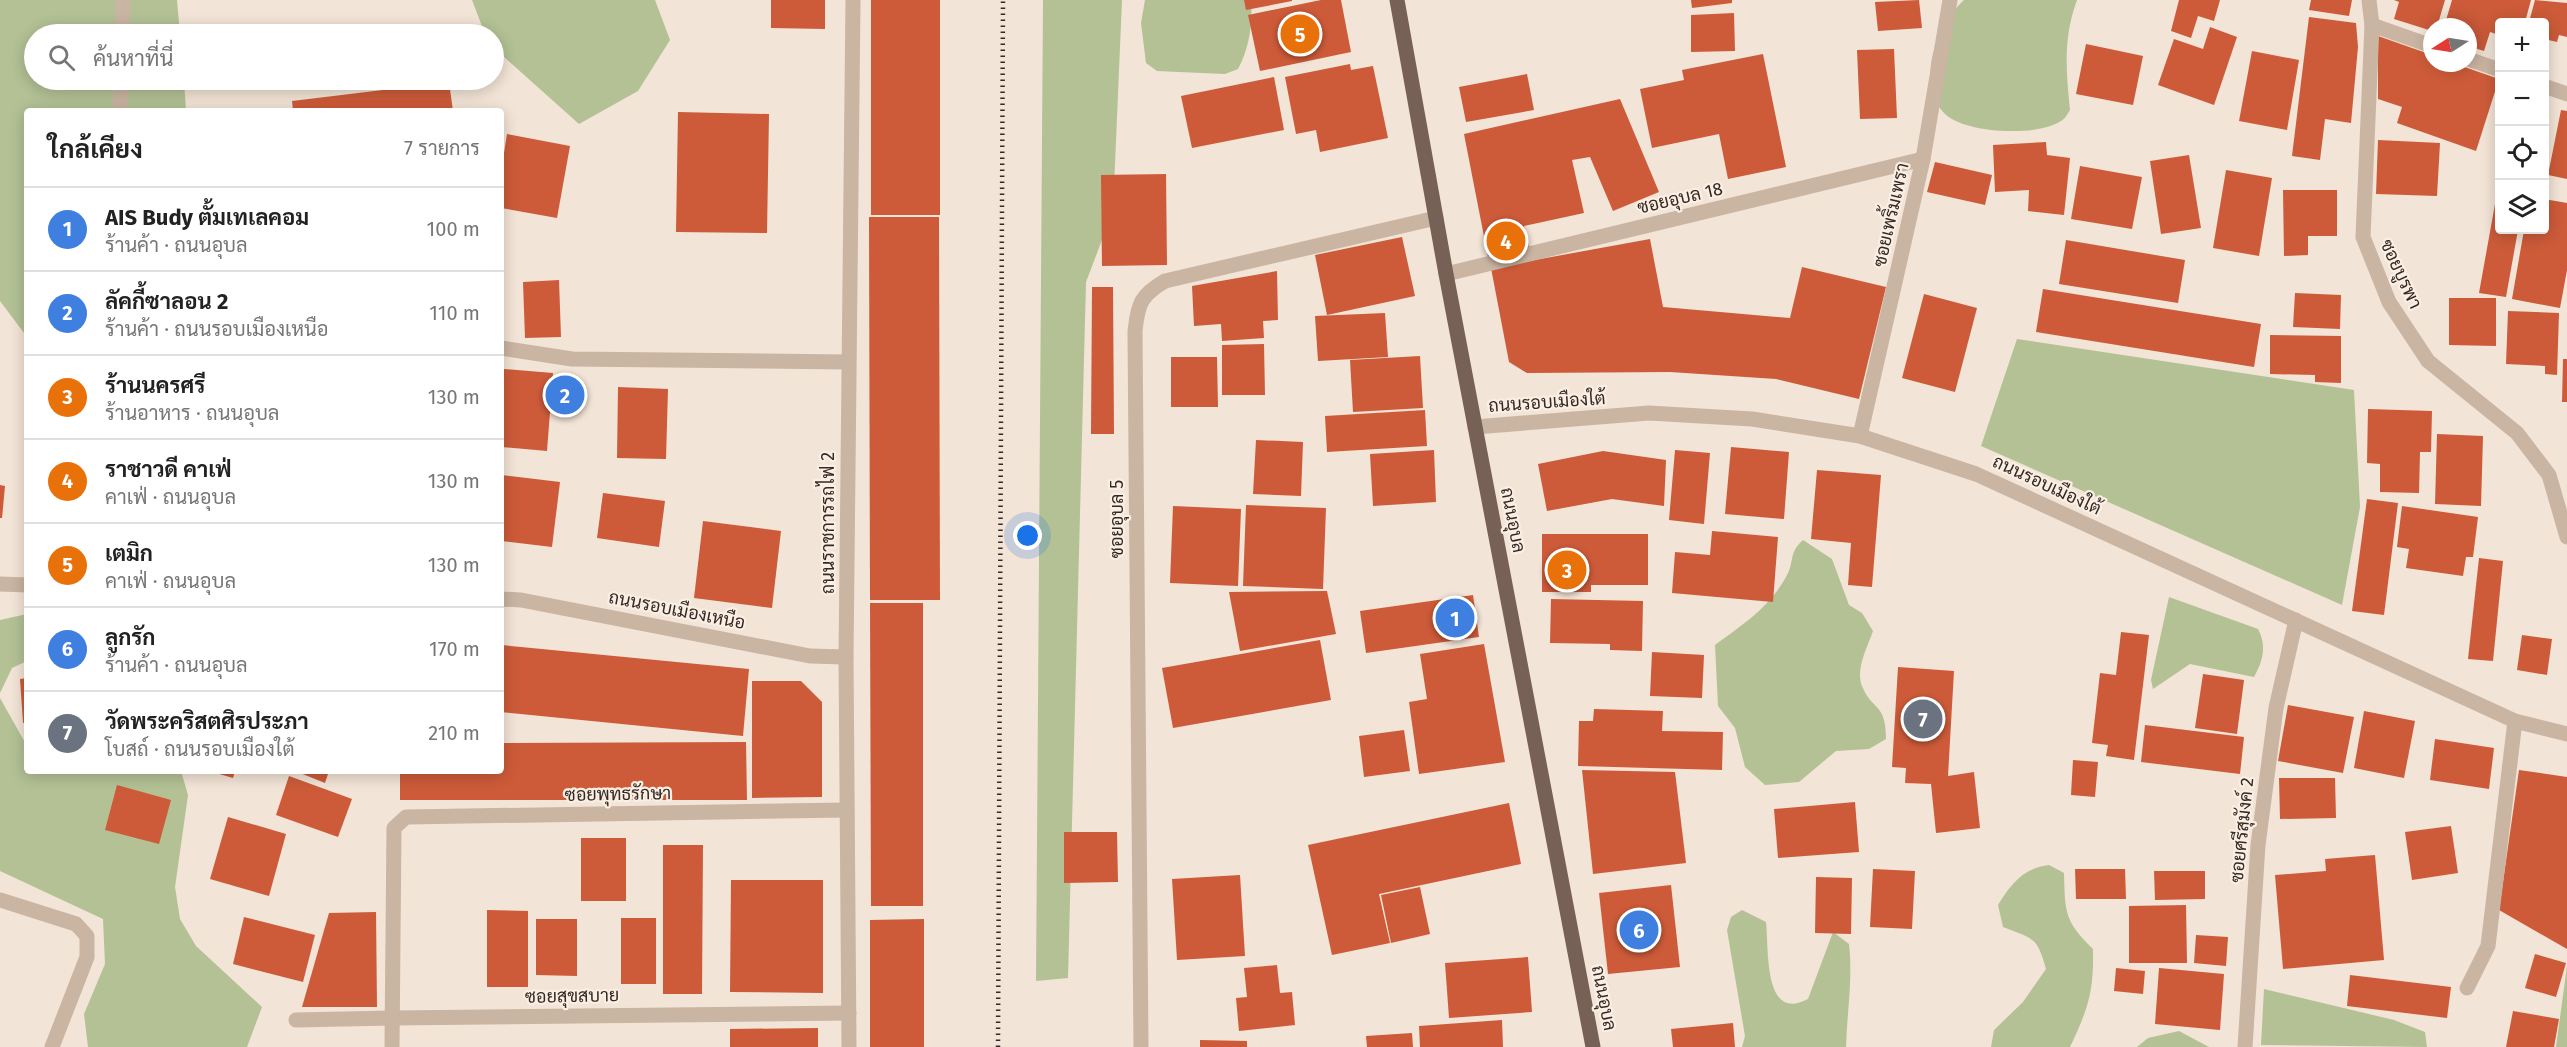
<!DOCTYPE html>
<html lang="th">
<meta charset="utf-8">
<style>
body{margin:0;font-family:"Fira Sans",Sarabun,sans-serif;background:#f6f6f6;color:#222}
.controls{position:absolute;right:18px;top:18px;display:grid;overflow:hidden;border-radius:6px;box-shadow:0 3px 15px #0003}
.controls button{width:54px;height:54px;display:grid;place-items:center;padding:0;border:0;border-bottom:2px solid #e0e0e0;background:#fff;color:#222;font:30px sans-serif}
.compass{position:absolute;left:2423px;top:18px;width:54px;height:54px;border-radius:50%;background:#fff;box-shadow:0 3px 15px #0003;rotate:258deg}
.you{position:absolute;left:1028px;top:536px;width:21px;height:21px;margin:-15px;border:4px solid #fff;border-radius:50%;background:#1a73e8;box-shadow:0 0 0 9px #1a73e833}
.badge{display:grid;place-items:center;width:39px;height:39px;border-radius:50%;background:#0b8043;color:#fff;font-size:20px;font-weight:700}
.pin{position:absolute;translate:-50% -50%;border:3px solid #fff;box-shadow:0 2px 6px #0006}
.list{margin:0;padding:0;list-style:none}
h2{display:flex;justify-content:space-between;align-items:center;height:78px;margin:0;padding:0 24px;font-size:26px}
h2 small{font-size:20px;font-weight:400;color:#767676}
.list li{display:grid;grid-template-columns:39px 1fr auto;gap:18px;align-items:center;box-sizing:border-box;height:84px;padding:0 24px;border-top:2px solid #e0e0e0}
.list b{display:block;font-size:22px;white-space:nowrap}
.list p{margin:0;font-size:20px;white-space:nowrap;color:#767676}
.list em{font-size:20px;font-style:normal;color:#767676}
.icon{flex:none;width:33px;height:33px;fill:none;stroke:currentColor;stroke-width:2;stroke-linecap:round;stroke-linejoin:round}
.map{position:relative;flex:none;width:2567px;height:1047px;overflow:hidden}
.search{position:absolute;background:#fff;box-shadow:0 3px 15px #0003;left:24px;top:24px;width:480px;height:66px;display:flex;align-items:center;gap:15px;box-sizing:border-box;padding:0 21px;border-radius:33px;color:#767676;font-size:22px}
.panel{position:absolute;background:#fff;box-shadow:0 3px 15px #0003;left:24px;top:108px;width:480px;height:666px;border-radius:6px}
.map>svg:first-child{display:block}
.green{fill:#b3c195}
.building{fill:#cd5b39}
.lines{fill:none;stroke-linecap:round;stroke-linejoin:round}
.lane{stroke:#cab4a2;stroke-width:15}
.street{stroke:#cab4a2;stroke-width:15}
.primary{stroke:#776055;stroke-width:15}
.rail{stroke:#342925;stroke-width:4.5;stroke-dasharray:1.5 4.5;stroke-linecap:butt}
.labels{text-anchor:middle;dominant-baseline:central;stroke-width:4.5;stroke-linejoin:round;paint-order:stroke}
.street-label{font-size:18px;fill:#342925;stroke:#faefe2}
</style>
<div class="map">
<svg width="2567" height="1047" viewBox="0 0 2567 1047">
<rect width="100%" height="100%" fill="#f2e4d6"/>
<g class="green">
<polygon points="0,0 177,0 180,34 34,34 34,80 184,80 186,111 27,111 27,337 0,301"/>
<polygon points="472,0 655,0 670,40 638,91 579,124 494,48 494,34 485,34"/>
<polygon points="1043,0 1122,0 1113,211 1086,282 1068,978 1036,981"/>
<path d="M1145 0H1251C1253 23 1249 49 1238 69L1225 74 1157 71 1146 63 1141 23Z"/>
<path d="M1964 0H2077C2063 38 2066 70 2070 110 2068 113 2065 119 2061 121 2038 137 1962 134 1943 112 1916 80 1937 24 1964 0Z"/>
<polygon points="2017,339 2354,390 2360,507 2342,605 1981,446"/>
<path d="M1803 540 1832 559 1849 605 1862 613 1873 631C1868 646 1855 669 1862 686 1872 711 1886 702 1886 739L1869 749 1836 751 1799 782 1765 785 1745 767 1735 728 1718 706 1715 645C1743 624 1768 609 1786 577 1795 562 1788 553 1803 540Z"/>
<path d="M2169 597 2258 629C2267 646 2263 661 2254 677L2190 664 2153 689 2151 680Z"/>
<polygon points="27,614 27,661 12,668 0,693 0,620"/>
<polygon points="0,698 27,746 27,771 181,771 188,795 175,887 180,919 196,946 262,1007 247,1047 88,1047 84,1014 105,964 103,919 0,871"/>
<path d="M2049 865 2064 873C2065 912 2064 921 2093 949 2094 992 2088 1009 2070 1047H1991L1994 1030 2023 1002 2046 969C2037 937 2034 939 2003 927L1998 905C2011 884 2023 868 2049 865Z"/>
<path d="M1742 910 1766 922C1769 949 1763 1023 1808 999L1833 932 1849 944C1853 978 1847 1012 1846 1047H1742L1745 1036 1727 930 1731 917Z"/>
<polygon points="2567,966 2567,1047 2556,1047"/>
<polygon points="2264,989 2394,1020 2425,1032 2427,1047 2261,1045"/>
<polygon points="2179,1031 2209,1047 2137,1047 2148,1038"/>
</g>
<g class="building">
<polygon points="771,0 825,0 825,29 771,28"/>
<rect x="871" y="0" width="69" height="215"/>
<polygon points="1244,0 1292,0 1292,1 1246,10"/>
<polygon points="1321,0 1341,0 1351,52 1260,71 1248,15"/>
<polygon points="1691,0 1732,0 1732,3 1692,8"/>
<polygon points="1919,0 1922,28 1878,31 1875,2"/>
<polygon points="2179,0 2220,0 2214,21 2198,16 2191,38 2171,31"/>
<polygon points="2311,0 2352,0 2349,16 2309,10"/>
<polygon points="2394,0 2445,0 2437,27 2432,27 2432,31 2394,19 2399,2"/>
<polygon points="2452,0 2531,0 2525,22 2499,22 2499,35 2490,32 2484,51 2468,46 2468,27 2444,27"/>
<polygon points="2535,0 2567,3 2567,37 2559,35 2557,42 2544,39 2544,22 2529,22"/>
<polygon points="1734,13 1735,51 1691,52 1691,15"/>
<polygon points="2309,17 2356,23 2358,47 2351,123 2325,119 2320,160 2292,156"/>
<polygon points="2210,27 2237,37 2214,105 2158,85 2174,39 2203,49"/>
<polygon points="2378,36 2432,55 2432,63 2453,63 2499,79 2476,151 2397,123 2402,107 2378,99"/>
<polygon points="2086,44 2143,56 2133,105 2076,94"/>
<polygon points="1894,49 1897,118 1860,119 1857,50"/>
<polygon points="2252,51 2299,60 2287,130 2239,121"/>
<polygon points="1763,54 1786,167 1728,179 1719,134 1652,148 1640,89 1684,80 1682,70"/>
<polygon points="1350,64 1351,70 1373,66 1388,138 1320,152 1316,130 1296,134 1285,77"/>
<polygon points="1527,74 1534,110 1466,122 1459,87"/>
<polygon points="1274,77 1284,130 1192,148 1181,96"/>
<polygon points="449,82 453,111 293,111 292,101"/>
<polygon points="1620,99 1659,192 1613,211 1590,157 1572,160 1584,213 1524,226 1529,248 1488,257 1464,134"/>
<polygon points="2561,110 2567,111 2567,179 2548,175"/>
<polygon points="678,112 769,114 767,233 676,232"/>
<polygon points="507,134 570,146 557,218 501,208 501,172"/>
<polygon points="2378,140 2440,143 2437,196 2376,194"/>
<polygon points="2046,142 2047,155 2070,158 2064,215 2028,211 2029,190 1995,192 1993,145"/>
<polygon points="2189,155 2201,228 2161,234 2150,161"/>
<polygon points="1935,162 1992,175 1985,205 1927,192"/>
<polygon points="2080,166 2142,177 2132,229 2071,219"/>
<polygon points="2226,170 2272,178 2259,256 2213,248"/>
<polygon points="1166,174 1167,265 1102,266 1101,175"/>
<polygon points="2283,190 2337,190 2337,236 2308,236 2308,255 2284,256"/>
<polygon points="2544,199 2567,203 2567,270 2560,308 2512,299 2524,230 2544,230"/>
<polygon points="2495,204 2499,205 2499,230 2518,230 2506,297 2479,293"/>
<polygon points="869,217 939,217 940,600 870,600"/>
<polygon points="1402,237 1415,296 1327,315 1315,255"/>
<polygon points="1650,239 1663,307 1790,318 1802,267 1886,287 1859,399 1776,379 1670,372 1527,373 1509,362 1491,268"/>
<polygon points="2066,240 2185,260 2178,303 2059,284"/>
<polygon points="1277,271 1278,320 1263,321 1264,338 1222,341 1221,324 1194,326 1192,286"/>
<polygon points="559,280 561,337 525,338 523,282"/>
<polygon points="1092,287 1113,287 1114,434 1091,434"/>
<polygon points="2043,289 2261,324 2254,367 2036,332"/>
<polygon points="2295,293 2341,295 2340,329 2293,327"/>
<polygon points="1924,294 1977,308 1955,392 1902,378"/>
<polygon points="2449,298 2496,298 2496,346 2449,345"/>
<polygon points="2508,311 2559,313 2557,375 2545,374 2545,366 2506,364"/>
<polygon points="1385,313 1388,357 1318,361 1315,316"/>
<polygon points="2270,335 2341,336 2341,383 2315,382 2315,375 2270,374"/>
<polygon points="1264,344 1265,395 1222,395 1222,345"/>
<polygon points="1420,356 1423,408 1353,412 1350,360"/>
<polygon points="1171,357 1217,357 1218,407 1171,407"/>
<polygon points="2563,359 2567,359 2567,402 2562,402"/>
<polygon points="504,369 553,373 547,451 501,447"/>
<polygon points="618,387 668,389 666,459 617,458"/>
<polygon points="2368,409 2432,411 2431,452 2420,452 2419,493 2380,492 2380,464 2367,463"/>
<polygon points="1425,410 1427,446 1327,452 1325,416"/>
<polygon points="2437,434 2483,436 2481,506 2435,504"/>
<polygon points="1256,440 1303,442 1301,496 1253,494"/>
<polygon points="1731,447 1789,452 1784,519 1725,514"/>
<polygon points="1434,450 1436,502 1373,506 1370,454"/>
<polygon points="1675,450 1710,453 1704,524 1669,520"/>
<polygon points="1603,451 1666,460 1664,506 1612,499 1547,511 1538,464"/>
<polygon points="1817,470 1881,475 1872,587 1848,585 1851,543 1811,539"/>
<polygon points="501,475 560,482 552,547 501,541"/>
<polygon points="0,485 5,486 2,518 0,518"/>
<polygon points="603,493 665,501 659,547 597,538"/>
<polygon points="2367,499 2398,503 2384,615 2352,611"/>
<polygon points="1246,505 1326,508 1323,589 1243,586"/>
<polygon points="1173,506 1241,509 1238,586 1170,583"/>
<polygon points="2402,506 2478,517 2473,557 2466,557 2463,576 2406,568 2409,549 2397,547"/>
<polygon points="703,521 781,531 772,608 694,598"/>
<polygon points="1712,531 1778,537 1773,602 1672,593 1675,552 1710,555"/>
<polygon points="1542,534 1648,534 1648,585 1591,585 1591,592 1542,592"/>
<polygon points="2479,558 2503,561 2493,661 2468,659"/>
<polygon points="1327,591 1336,634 1240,651 1229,592"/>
<polygon points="1473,595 1479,637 1366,653 1360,611"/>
<polygon points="1551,599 1643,601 1642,651 1610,650 1610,644 1550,643"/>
<polygon points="870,603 923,603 923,906 871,906"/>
<polygon points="2121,632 2149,635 2134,760 2106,756 2108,745 2092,743 2100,673 2116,675"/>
<polygon points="2522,635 2552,639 2547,675 2517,670"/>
<polygon points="1320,640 1331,700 1173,728 1162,668"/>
<polygon points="1484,644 1505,762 1419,774 1409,702 1427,699 1420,654"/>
<polygon points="501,645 749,669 743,736 501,712"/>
<polygon points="1652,652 1704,655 1702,698 1650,696"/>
<polygon points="1898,667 1954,671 1948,776 1974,772 1980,828 1936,833 1931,784 1905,783 1906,768 1892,767"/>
<polygon points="2203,674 2244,680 2237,734 2195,728"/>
<polygon points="27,678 27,722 23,723 20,679"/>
<polygon points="752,681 801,681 822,702 822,797 752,798"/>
<polygon points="2288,705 2354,717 2343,773 2278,761"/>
<polygon points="1594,709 1663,711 1662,731 1723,732 1722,770 1578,766 1579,721 1593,721"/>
<polygon points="2364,711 2415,721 2404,778 2354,768"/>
<polygon points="2145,725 2244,737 2240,774 2141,762"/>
<polygon points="1404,730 1410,771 1364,777 1359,736"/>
<polygon points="2435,739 2494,748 2489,789 2430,780"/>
<polygon points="746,742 747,800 400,800 400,771 501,771 501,743"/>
<polygon points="2073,760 2098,762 2095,797 2071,795"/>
<polygon points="1582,770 1675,772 1686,863 1593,874"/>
<polygon points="2519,770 2567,777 2567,949 2499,910"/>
<polygon points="209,771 235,771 233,778"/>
<polygon points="295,771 329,771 325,783"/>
<polygon points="289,776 352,799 338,837 276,815"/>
<polygon points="2279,778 2335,778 2336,818 2280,819"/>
<polygon points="117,785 171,800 159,844 105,830"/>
<polygon points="1855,802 1859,852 1778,858 1774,809"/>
<polygon points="1509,803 1521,864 1379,894 1390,943 1332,955 1308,845"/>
<polygon points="228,817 286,834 269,896 210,879"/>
<polygon points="2451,826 2458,873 2412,880 2405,832"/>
<polygon points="1064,832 1117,832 1118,882 1064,883"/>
<rect x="581" y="838" width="45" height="63"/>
<polygon points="663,845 703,845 702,994 663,994"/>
<polygon points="2375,855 2384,960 2283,969 2275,875 2326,871 2325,859"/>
<polygon points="1873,869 1915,871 1912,929 1870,927"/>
<polygon points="2075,869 2125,869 2126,899 2076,899"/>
<polygon points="2154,871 2205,871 2205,899 2155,900"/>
<polygon points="1240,875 1245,956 1177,960 1172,879"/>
<polygon points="1816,877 1852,878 1851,934 1815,933"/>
<polygon points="731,880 823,880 823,993 730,992"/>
<polygon points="1671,885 1680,967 1608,974 1599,893"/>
<polygon points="1420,887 1430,934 1391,943 1381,895"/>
<polygon points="2186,905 2187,963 2129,963 2129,906"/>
<polygon points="487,910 528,911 528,987 487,987"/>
<polygon points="376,912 377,1007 302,1007 329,913"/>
<polygon points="244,917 315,935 303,982 233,964"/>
<rect x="621" y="918" width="35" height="66"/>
<polygon points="536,919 577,919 577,976 536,975"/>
<polygon points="924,919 924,1047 870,1047 870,920"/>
<polygon points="2196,935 2228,937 2226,966 2194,963"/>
<polygon points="2535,954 2566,963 2556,997 2525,988"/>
<polygon points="1528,957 1532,1012 1449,1018 1445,963"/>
<polygon points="1277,965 1280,993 1292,992 1295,1025 1239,1031 1236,998 1247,997 1244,968"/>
<polygon points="2116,968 2145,971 2143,994 2114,991"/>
<polygon points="2159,968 2224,974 2220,1030 2155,1024"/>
<polygon points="2350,975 2451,987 2447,1018 2347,1006"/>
<polygon points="2513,1011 2559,1019 2554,1047 2506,1047"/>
<polygon points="1502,1020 1503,1047 1420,1047 1419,1026"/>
<polygon points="1733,1023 1735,1047 1673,1047 1671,1029"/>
<polygon points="818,1028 818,1047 730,1047 730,1029"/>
<polygon points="1412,1033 1413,1047 1367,1047 1366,1036"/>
<polygon points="1200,1040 1247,1041 1247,1047 1200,1047"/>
</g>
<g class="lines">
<g class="lane">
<polyline points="2372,25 2432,46"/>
<polyline points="2468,59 2500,70"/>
<polyline points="2544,86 2567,94"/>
<polyline points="1446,274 1923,159"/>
<polyline points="1860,436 1923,159 1950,0"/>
<polyline points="2467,988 2488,946 2515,721"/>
<polyline points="296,1020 392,1018"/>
</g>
<g class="street">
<polyline points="2369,0 2372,25 2363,237 2389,302 2428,361 2517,433 2549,475 2567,537"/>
<polyline points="122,34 123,0"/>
<polyline points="120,111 121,80"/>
<polyline points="501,348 572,359 848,362"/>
<polyline points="1475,427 1649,413 1752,419 1860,436 1976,474 2515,721 2567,734"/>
<polyline points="0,584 27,585"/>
<polyline points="501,599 521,600 810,656 846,657"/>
<polyline points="0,900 76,924 87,936 87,957 52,1047"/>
<polyline points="392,1018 849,1013"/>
<polyline points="392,1047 394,828 406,817 847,810"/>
<polyline points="849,1047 846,657 853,0"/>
<path d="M1141 1047 1135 331C1138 303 1141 295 1165 281L1436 218"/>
<polyline points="2245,1047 2258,845 2276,708 2296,620"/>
</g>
<polyline class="primary" points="1397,0 1446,274 1593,1047"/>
<polyline class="rail" points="998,1047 1003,0"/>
</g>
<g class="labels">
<g class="street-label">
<text transform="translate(1680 198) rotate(-13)">ซอยอุบล 18</text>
<text transform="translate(1891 215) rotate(-77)">ซอยเพริ้มเพรา</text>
<text transform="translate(2401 274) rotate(65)">ซอยบูรพา</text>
<text transform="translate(1547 402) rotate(-4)">ถนนรอบเมืองใต้</text>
<text transform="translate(2047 485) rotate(25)">ถนนรอบเมืองใต้</text>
<text transform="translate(1117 519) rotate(-90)">ซอยอุบล 5</text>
<text transform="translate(1513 520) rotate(79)">ถนนอุบล</text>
<text transform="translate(828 523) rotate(-90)">ถนนราชการรถไฟ 2</text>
<text transform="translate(677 610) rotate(11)">ถนนรอบเมืองเหนือ</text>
<text transform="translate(618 794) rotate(-1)">ซอยพุทธรักษา</text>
<text transform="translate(2242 830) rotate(-84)">ซอยศรีสุมังค์ 2</text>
<text transform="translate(572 996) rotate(-1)">ซอยสุขสบาย</text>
<text transform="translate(1604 998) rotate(79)">ถนนอุบล</text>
</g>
</g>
</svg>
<div class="controls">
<button>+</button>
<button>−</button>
<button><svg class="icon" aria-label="locate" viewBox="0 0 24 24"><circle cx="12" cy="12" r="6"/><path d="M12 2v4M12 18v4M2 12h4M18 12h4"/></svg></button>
<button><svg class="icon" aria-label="layers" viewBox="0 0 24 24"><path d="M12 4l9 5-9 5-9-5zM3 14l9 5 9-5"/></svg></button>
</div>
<svg class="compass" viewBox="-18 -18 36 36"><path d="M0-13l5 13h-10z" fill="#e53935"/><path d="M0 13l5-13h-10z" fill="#767676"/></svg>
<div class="you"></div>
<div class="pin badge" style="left:1455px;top:618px;background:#3f7fe0">1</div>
<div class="pin badge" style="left:565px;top:395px;background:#3f7fe0">2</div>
<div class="pin badge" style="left:1567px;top:570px;background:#e8710a">3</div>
<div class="pin badge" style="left:1506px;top:241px;background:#e8710a">4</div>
<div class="pin badge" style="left:1300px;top:34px;background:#e8710a">5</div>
<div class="pin badge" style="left:1639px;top:930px;background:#3f7fe0">6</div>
<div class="pin badge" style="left:1923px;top:719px;background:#6b7280">7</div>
<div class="search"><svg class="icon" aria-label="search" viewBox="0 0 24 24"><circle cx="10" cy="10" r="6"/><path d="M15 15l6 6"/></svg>ค้นหาที่นี่</div>
<section class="panel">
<h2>ใกล้เคียง<small>7 รายการ</small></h2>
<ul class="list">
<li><span class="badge" style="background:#3f7fe0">1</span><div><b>AIS Budy ตั้มเทเลคอม</b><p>ร้านค้า · ถนนอุบล</p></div><em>100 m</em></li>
<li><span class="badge" style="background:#3f7fe0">2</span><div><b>ลัคกี้ซาลอน 2</b><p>ร้านค้า · ถนนรอบเมืองเหนือ</p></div><em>110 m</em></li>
<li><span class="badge" style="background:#e8710a">3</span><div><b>ร้านนครศรี</b><p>ร้านอาหาร · ถนนอุบล</p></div><em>130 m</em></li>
<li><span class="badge" style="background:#e8710a">4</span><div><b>ราชาวดี คาเฟ่</b><p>คาเฟ่ · ถนนอุบล</p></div><em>130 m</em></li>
<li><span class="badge" style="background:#e8710a">5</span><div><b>เตมิก</b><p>คาเฟ่ · ถนนอุบล</p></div><em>130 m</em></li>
<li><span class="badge" style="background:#3f7fe0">6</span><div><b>ลูกรัก</b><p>ร้านค้า · ถนนอุบล</p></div><em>170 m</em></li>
<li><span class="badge" style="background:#6b7280">7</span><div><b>วัดพระคริสตศิรประภา</b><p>โบสถ์ · ถนนรอบเมืองใต้</p></div><em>210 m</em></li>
</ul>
</section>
</div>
